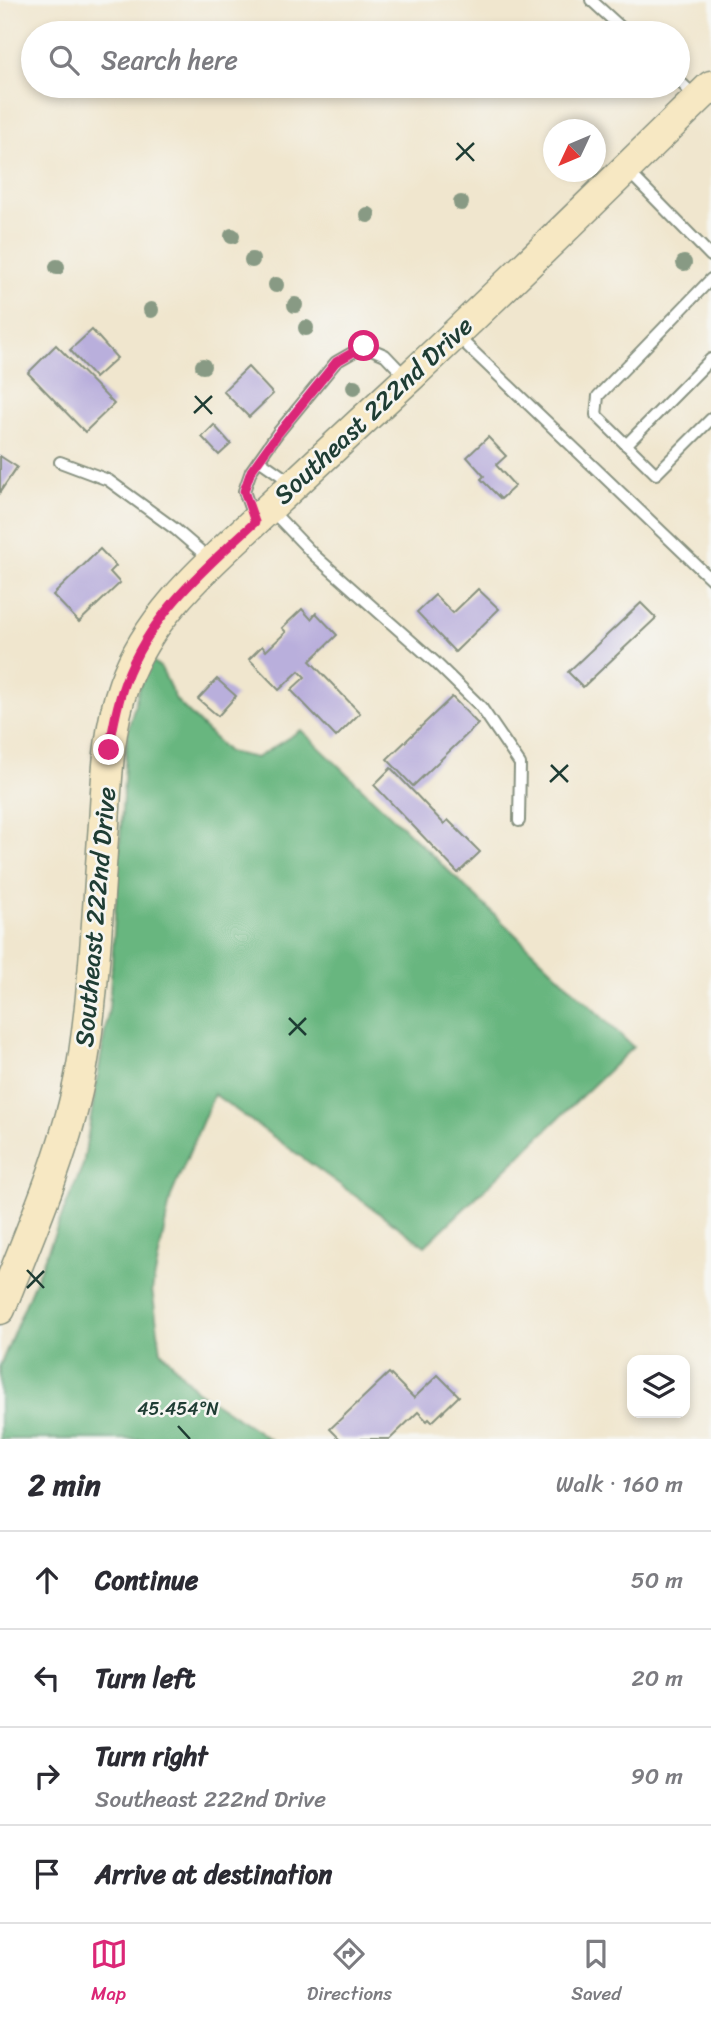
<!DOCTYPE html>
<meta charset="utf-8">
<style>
body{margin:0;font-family:Sriracha,sans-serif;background:#f7f7f7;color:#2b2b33}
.controls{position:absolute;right:21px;bottom:21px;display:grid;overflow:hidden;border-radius:14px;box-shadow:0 4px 10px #0003}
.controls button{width:63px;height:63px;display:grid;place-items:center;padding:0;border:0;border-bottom:2px solid #e1e1e2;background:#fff;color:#2b2b33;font:35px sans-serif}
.compass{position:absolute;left:543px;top:119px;width:63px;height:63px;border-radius:50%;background:#fff;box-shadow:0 4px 10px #0003;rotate:226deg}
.stop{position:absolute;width:21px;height:21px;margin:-16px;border:5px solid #db2777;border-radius:50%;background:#fff}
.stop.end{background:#db2777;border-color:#fff;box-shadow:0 2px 7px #0008}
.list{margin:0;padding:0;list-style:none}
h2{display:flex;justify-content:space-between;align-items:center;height:91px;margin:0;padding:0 28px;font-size:30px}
h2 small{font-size:23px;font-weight:400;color:#7c7c81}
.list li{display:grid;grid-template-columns:46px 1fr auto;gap:21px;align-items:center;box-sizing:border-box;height:98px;padding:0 28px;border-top:2px solid #e1e1e2}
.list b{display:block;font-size:26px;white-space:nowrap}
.list p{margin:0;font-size:23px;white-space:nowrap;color:#7c7c81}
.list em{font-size:23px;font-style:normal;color:#7c7c81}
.icon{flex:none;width:38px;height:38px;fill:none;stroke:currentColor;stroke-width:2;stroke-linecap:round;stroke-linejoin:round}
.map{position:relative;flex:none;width:711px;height:1439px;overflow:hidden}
.search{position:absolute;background:#fff;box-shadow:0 4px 10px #0003;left:21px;right:21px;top:21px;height:77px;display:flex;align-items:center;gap:18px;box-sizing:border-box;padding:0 24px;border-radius:38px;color:#7c7c81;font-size:26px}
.sheet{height:483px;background:#fff}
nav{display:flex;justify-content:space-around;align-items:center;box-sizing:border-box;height:98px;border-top:2px solid #e1e1e2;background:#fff;font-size:19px;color:#7c7c81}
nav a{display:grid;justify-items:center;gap:4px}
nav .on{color:#db2777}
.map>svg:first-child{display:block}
.forest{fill:#68b67f;stroke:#447a5a;stroke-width:2}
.building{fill:#b9afdc}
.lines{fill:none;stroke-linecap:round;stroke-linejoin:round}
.lane-casing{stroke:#889281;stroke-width:14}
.secondary-casing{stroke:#889281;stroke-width:33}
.lane{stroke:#fff;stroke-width:10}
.secondary{stroke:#f7e8c3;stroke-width:30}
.tree{fill:#889a84}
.route{stroke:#db2777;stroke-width:9}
.ticks{fill:none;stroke:#1f3d34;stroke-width:2.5}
.labels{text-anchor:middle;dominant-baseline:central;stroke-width:5;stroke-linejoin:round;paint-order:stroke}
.street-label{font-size:26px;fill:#1f3d34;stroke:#f6f6f2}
.ticks-label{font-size:18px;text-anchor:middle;fill:#1f3d34;stroke:#f6f6f2;stroke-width:5;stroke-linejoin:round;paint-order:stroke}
</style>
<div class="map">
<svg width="711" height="1439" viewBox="0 0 711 1439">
<rect width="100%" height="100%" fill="#f6f6f2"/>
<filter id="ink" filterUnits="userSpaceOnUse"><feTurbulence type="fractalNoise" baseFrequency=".0143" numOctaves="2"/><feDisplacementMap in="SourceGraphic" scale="14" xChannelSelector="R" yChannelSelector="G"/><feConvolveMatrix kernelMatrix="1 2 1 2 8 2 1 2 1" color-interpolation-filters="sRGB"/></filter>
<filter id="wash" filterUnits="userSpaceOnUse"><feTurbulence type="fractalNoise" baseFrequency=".00686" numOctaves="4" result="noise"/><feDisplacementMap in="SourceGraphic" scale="28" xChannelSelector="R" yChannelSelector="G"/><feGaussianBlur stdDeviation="1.57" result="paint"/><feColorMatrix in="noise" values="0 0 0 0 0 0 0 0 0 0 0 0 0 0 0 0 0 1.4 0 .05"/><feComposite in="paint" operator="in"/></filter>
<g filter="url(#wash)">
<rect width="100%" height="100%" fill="#f0e6ce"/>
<polygon class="forest" points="151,660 161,668 176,700 228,752 256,758 301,730 633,1047 425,1246 214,1094 171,1196 152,1290 161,1351 196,1390 269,1439 0,1439 0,1366 83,1165 109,1008 127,734 140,685"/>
<g id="blocks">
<g class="building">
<polygon points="92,330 117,358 95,378 70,350"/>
<polygon points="56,345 114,404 85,432 28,373"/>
<polygon points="248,367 273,394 249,417 223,391"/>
<polygon points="214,425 231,444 219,455 202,437"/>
<polygon points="488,437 506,456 496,465 515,486 501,499 481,479 484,476 467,457"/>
<polygon points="0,456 17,467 0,492"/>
<polygon points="100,549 116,566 110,572 120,583 79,622 53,595"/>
<polygon points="478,589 499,609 455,652 417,612 435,595 453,613"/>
<polygon points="641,603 656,618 583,687 568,672"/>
<polygon points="302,609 311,619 316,613 337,635 310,661 360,713 336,737 291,690 305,677 299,671 279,690 249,659 262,646 266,651 286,632 282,628"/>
<polygon points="217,679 236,696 218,716 198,699"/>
<polygon points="452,697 478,724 413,786 387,759"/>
<polygon points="391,768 444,824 448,820 480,852 458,873 374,785"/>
<polygon points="389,1373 414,1398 438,1375 459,1396 432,1422 429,1419 427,1421 418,1412 390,1439 340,1439 330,1429"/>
</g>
</g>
</g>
<g filter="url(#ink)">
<use href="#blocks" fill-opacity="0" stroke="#889281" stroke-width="2"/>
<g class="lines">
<g class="lane-casing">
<g id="lane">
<polyline points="591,0 627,33"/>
<polyline points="678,80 696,97"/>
<polyline points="628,171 711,256"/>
<polyline points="711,279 598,396 596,415 656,474 711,419"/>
<polyline points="457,336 711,579"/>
<polyline points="626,445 711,359"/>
<polyline points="259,460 292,483"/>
<polyline points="60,462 108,480 175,529 211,560"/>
<polyline points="271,510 314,555 435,662 481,707 520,764 519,821"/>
<polyline points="254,519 244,491 251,471 277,434 336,362 364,346 385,355 406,377"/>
</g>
</g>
<g class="secondary-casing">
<path id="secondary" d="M0 1309C32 1227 71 1142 84 1054 95 978 98 901 104 824 107 777 108 729 124 684 150 611 214 560 269 508 316 464 363 420 411 376 512 281 611 183 711 86"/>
</g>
<use href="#lane" class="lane"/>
<use href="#secondary" class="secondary"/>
</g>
<g class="tree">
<circle cx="461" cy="203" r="8"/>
<circle cx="368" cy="215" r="8"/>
<circle cx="232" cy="236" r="8"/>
<circle cx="252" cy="260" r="8"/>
<circle cx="684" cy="263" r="8"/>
<circle cx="57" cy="267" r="8"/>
<circle cx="276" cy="285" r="8"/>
<circle cx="295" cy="305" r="8"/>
<circle cx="151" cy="310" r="8"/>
<circle cx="306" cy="328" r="8"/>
<circle cx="203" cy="366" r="8"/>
<circle cx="354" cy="387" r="8"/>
</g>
</g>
<g class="lines" filter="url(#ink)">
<path class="route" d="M109 750C113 727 117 704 125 682 149 616 204 569 255 522L244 491 251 471 277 435 336 362 364 346"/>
</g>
<path class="ticks" d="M457 143 474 161M456 160 474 143M195 396 212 414M194 413 212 396M551 765 568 782M550 782 568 765M289 1018 306 1035M289 1035 306 1018M27 1270 44 1288M27 1288 44 1271M178 1426 190 1439"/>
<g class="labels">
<g class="street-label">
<text transform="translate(373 410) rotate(-43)">Southeast 222nd Drive</text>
<text transform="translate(95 917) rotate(-85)">Southeast 222nd Drive</text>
</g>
</g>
<g class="ticks-label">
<text x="178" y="1415">45.454°N</text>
</g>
</svg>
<div class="controls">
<button><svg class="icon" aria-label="layers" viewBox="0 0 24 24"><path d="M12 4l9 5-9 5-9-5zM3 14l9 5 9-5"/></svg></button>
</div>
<svg class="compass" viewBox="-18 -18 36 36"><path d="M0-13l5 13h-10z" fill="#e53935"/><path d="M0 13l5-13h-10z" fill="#7c7c81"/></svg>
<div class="stop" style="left:364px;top:346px"></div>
<div class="stop end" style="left:109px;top:750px"></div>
<div class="search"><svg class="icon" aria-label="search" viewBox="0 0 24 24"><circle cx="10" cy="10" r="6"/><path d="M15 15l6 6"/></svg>Search here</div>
</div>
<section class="sheet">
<h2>2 min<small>Walk · 160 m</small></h2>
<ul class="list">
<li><svg class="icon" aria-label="ahead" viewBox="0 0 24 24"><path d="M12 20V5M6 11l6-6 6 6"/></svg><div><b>Continue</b></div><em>50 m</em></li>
<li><svg class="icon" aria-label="left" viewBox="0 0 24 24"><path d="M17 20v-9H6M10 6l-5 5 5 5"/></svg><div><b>Turn left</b></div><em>20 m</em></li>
<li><svg class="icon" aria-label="right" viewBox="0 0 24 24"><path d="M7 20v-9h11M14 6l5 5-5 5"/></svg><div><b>Turn right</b><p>Southeast 222nd Drive</p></div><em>90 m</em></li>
<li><svg class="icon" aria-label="arrive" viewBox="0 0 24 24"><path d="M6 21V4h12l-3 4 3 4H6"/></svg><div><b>Arrive at destination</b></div></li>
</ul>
</section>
<nav>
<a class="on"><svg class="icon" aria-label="map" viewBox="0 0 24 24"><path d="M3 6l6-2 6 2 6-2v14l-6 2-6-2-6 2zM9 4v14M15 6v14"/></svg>Map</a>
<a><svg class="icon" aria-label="directions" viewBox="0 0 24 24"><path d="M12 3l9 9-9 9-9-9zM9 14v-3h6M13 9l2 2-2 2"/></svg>Directions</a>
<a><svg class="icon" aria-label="saved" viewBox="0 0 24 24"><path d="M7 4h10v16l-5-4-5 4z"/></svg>Saved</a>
</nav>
